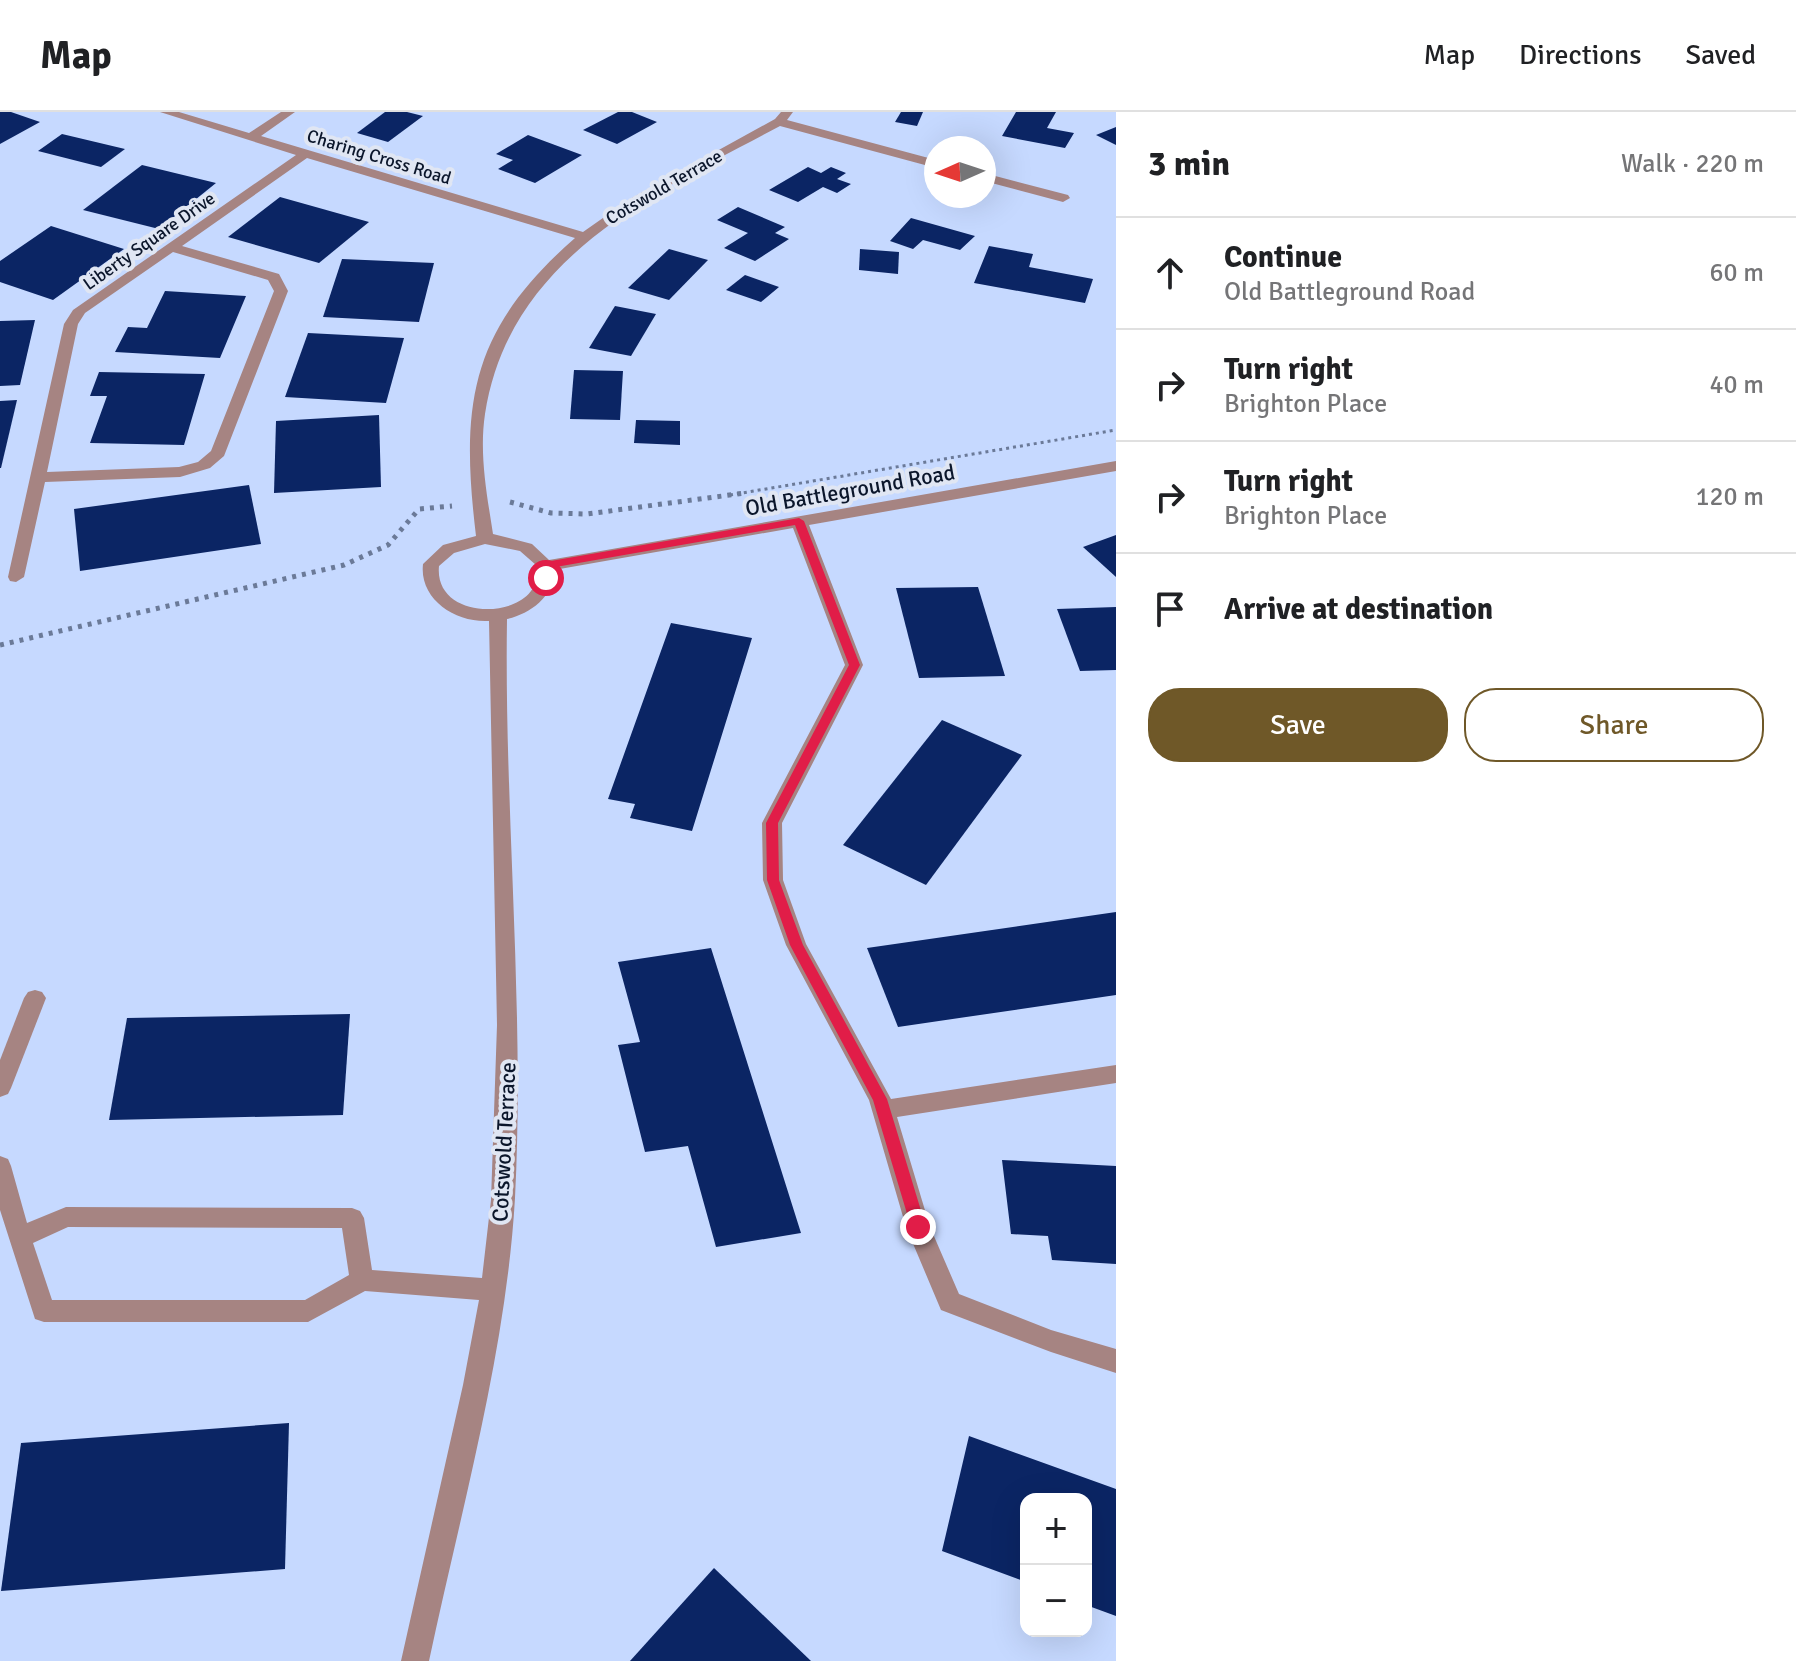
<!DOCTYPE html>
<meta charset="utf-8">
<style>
body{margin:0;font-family:Signika,sans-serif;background:#f2f2f2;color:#202124}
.controls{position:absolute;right:24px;bottom:24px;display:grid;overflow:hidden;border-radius:16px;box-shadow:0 8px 32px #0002}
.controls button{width:72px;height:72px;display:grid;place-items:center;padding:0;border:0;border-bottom:2px solid #e0e0e0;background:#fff;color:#202124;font:40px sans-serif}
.compass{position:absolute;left:924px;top:24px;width:72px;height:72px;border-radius:50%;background:#fff;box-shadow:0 8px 32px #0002;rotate:267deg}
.stop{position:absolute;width:24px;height:24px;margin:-18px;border:6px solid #e11d48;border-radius:50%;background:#fff}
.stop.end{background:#e11d48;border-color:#fff;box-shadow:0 2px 8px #0008}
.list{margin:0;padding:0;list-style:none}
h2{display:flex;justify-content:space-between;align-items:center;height:104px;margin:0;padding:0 32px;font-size:34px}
h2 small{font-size:26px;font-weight:400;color:#757577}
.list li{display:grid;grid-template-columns:52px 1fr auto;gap:24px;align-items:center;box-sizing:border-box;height:112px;padding:0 32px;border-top:2px solid #e0e0e0}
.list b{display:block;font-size:30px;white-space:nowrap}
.list p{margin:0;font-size:26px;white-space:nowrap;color:#757577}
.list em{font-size:26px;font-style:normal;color:#757577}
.actions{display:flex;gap:16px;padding:24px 32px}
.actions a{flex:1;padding:18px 0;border:2px solid #6f5828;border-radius:32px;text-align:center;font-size:28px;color:#6f5828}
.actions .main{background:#6f5828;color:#fff}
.icon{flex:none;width:44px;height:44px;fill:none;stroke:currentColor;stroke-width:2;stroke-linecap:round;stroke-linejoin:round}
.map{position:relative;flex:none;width:1116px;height:1549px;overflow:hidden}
header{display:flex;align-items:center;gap:48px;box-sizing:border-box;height:112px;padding:0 40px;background:#fff;border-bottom:2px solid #e0e0e0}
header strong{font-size:38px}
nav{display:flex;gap:44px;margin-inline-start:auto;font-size:28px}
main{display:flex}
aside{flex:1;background:#fff}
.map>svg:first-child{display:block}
.building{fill:#0b2564}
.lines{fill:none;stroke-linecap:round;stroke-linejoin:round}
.path-far1{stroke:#6b7a98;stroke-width:3;stroke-dasharray:3 4;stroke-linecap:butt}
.path{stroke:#6b7a98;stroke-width:5;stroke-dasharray:4 6;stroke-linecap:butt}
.minor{fill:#a68482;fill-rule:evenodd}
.route{fill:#e11d48}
.labels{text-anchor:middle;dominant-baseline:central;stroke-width:8;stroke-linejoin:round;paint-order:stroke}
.far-street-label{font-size:18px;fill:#0b162b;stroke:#e0e6f3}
.street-label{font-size:22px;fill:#0b162b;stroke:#e0e6f3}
</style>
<header>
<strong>Map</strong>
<nav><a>Map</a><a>Directions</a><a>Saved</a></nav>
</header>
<main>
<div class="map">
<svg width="1116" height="1549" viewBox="0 0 1116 1549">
<rect width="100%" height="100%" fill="#c6d9ff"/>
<g class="building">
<polygon points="0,0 11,0 40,10 0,32"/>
<polygon points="385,0 407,0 423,4 388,30 357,21"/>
<polygon points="618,0 632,0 657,10 617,32 583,18"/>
<polygon points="901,0 923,0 917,14 895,10"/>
<polygon points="1016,0 1056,0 1047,16 1074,21 1065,36 1002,24"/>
<polygon points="1116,15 1116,33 1096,23"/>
<polygon points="62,22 125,37 101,55 38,39"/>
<polygon points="528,23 582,43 535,71 498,57 513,48 496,42"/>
<polygon points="142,53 216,71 159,117 83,98"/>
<polygon points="808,55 821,61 831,55 846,61 837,67 851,72 837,81 823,75 798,90 769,78"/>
<polygon points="280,85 369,110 319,151 228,125"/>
<polygon points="738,95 785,115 775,121 789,127 755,149 724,136 748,121 717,108"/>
<polygon points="911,106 975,124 960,138 923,128 913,137 890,129"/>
<polygon points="51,114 124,137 53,188 0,170 0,149"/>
<polygon points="989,134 1033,142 1029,155 1093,167 1085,191 974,171"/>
<polygon points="669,137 708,148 669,188 628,176"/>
<polygon points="860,137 899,140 898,162 859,158"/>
<polygon points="342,147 434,151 419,210 323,205"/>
<polygon points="745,163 779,175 761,190 726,178"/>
<polygon points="165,179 246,184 220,246 115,240 128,215 147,216"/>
<polygon points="615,194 656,202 631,244 589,236"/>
<polygon points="35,208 20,273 0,274 0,209"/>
<polygon points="308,221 404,226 386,291 285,285"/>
<polygon points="574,258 623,259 620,308 570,307"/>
<polygon points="99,260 205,262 184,333 90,331 107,284 90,284"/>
<polygon points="17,288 1,356 0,356 0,289"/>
<polygon points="379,303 381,375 274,381 276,309"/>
<polygon points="636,308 680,309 680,333 634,331"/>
<polygon points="249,373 261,432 80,459 74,397"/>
<polygon points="1116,423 1116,465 1083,435"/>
<polygon points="978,475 1005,564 919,566 896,476"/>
<polygon points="1116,495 1116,558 1080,559 1057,497"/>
<polygon points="671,511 752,526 692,719 630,706 635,692 608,687"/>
<polygon points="942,608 1022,643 926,773 843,733"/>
<polygon points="1116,800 1116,883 898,915 867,836"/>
<polygon points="711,836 801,1121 716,1135 688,1034 645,1040 618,933 640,930 618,850"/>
<polygon points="350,902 343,1003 109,1008 127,906"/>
<polygon points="1002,1048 1116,1054 1116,1152 1052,1148 1048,1124 1011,1122"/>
<polygon points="289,1311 285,1457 1,1479 21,1331"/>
<polygon points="969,1324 1116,1377 1116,1504 1086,1493 1086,1387 1026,1387 1026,1470 942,1439"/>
<polygon points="714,1456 811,1549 630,1549"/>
</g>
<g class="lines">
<polyline class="path-far1" points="730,383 1116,318"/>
<g class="path">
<polyline points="510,390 551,401 587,402 745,381"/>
<polyline points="0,533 344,453 388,433 419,397 452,394"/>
</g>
<g class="minor">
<path d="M160 0H179L249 21 281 0H295L261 24 583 120 630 87 775 7 781 0H793L787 8 936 48V56L780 14C655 81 509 145 485 302 479 342 487 383 493 422L532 432 549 448 1116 349V359L809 413 863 553 782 711 783 768 806 832 891 987 1116 953V971L897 1005 930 1115 959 1182 1051 1218 1116 1237V1261L1051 1240 941 1198 906 1115 869 988 786 833 763 768 762 711 845 553 793 416 554 458C555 484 530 502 507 507 504 700 525 893 515 1086 506 1241 461 1398 429 1549H401L463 1273 479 1188 365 1179 308 1210H44L35 1207 0 1098V1044L8 1047 11 1054 27 1111 66 1095 352 1096 360 1099 364 1106 372 1158 482 1166 491 1088 497 913 489 509C455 511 419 487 423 452L443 433 476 424C460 291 470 218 575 126L307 46 182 134 279 162 288 179 224 344 210 356 180 365 45 370 24 465 16 470 10 469 8 465 64 212 73 198 296 43ZM173 140 268 168 274 179 211 339 198 350 179 355 47 360 78 212 85 201ZM485 432 520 439 536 453C549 508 433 515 439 454L454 441ZM68 1115 342 1116 349 1163 305 1188H52L33 1131Z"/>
<polygon points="984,61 1068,83 1070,86 1063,90 984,69"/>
<polygon points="35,878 42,880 46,886 11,976 8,982 0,985 0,948 24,886 28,880"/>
</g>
</g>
<polygon class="route" points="799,406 804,409 860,553 778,711 779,768 803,833 887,987 926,1115 918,1122 911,1115 873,988 790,833 767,768 766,711 849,553 795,413 550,456 550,468 541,466 539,454 545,450"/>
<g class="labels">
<g class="far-street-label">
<text transform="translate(379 45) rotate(17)">Charing Cross Road</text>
<text transform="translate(664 75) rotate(-30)">Cotswold Terrace</text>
<text transform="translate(149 129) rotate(-35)">Liberty Square Drive</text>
</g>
<g class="street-label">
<text transform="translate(850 378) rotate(-10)">Old Battleground Road</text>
<text transform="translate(504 1030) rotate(-87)">Cotswold Terrace</text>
</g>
</g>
</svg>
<div class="controls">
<button>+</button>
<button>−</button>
</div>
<svg class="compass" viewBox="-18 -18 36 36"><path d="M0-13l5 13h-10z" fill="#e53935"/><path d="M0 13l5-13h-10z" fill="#757577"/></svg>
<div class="stop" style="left:546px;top:466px"></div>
<div class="stop end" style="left:918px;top:1115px"></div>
</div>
<aside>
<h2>3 min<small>Walk · 220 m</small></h2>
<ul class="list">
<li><svg class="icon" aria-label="ahead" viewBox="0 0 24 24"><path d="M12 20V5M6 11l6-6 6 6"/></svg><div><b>Continue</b><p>Old Battleground Road</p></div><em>60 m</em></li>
<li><svg class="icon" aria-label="right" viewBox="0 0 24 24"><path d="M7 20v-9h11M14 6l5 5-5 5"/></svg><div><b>Turn right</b><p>Brighton Place</p></div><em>40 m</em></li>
<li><svg class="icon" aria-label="right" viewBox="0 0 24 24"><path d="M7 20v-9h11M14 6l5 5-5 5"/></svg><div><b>Turn right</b><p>Brighton Place</p></div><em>120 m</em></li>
<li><svg class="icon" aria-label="arrive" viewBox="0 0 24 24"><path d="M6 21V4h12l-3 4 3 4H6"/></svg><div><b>Arrive at destination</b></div></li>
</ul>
<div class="actions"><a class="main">Save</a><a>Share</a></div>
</aside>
</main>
